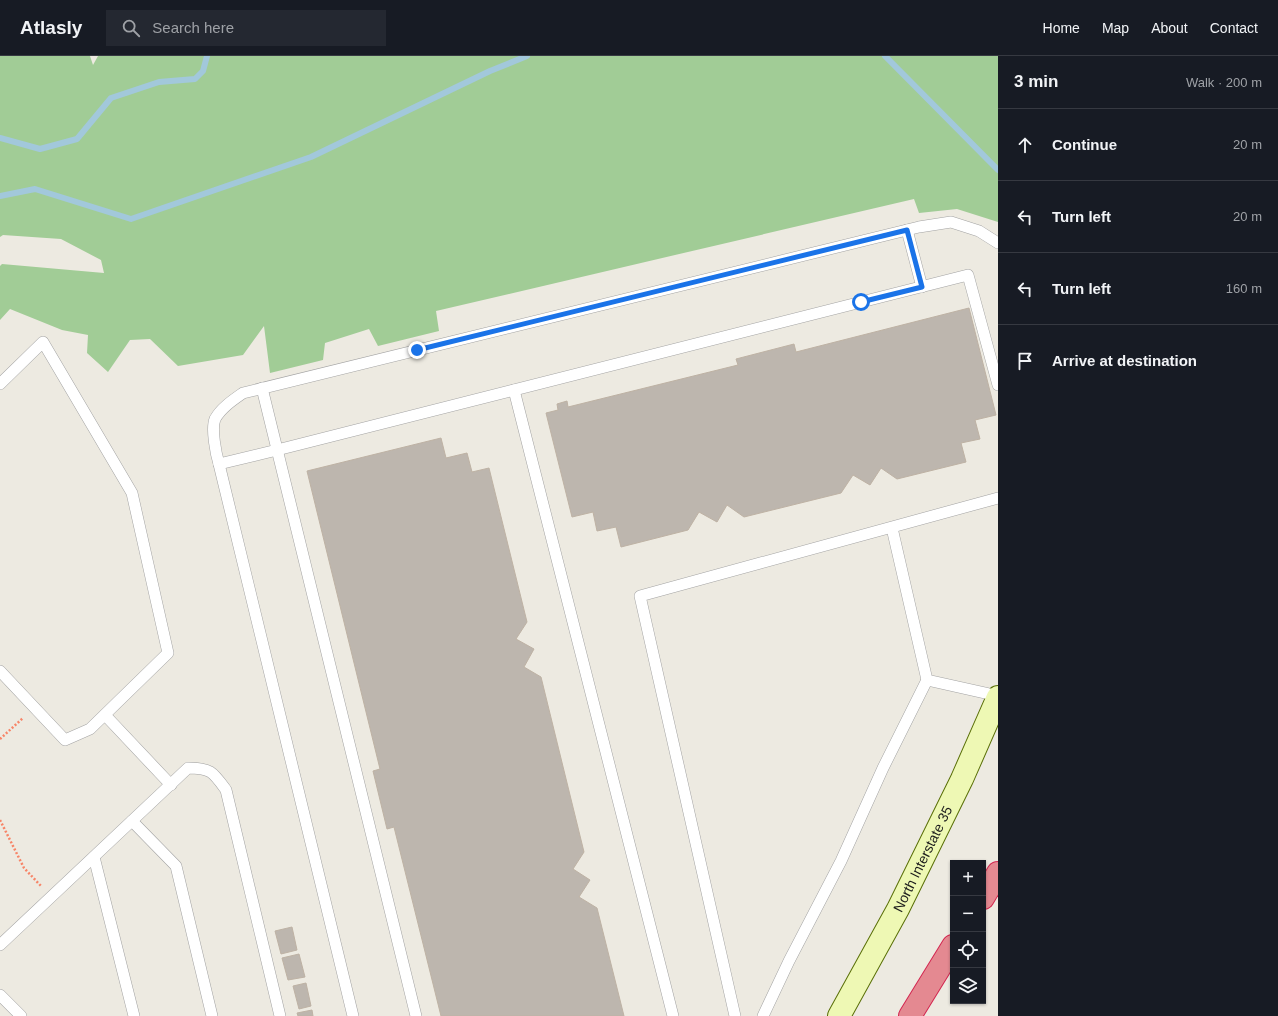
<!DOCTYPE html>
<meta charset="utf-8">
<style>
body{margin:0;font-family:Arial,sans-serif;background:#242831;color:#f1f3f6}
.controls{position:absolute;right:12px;bottom:12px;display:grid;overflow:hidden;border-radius:0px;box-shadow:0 1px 3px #0004}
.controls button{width:36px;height:36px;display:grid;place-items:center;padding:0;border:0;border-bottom:1px solid #363941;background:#171b24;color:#f1f3f6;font:20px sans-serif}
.stop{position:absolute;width:12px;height:12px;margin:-9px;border:3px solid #1a73e8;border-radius:50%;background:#fff}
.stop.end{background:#1a73e8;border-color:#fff;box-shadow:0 1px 4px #0008}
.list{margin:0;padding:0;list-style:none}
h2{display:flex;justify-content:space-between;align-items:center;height:52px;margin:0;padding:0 16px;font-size:17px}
h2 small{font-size:13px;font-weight:400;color:#9ea1a6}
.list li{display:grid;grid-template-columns:26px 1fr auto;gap:12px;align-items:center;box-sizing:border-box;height:72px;padding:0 16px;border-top:1px solid #363941}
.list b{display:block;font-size:15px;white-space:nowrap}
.list em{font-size:13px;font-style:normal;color:#9ea1a6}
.icon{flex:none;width:22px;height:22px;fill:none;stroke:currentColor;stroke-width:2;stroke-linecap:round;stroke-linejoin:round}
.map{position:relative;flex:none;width:998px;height:960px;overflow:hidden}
header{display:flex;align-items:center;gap:24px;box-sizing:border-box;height:56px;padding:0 20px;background:#171b24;border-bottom:1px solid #363941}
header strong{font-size:19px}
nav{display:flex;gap:22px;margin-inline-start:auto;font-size:14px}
.search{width:280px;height:36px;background:#242831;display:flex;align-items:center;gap:10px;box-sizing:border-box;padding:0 14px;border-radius:0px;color:#9ea1a6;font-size:15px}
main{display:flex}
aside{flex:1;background:#171b24}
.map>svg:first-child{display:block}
.forest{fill:#a1cc96}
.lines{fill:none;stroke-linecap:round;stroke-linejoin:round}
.stream{stroke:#a2c8db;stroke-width:6}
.building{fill:#bdb6ae;stroke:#beb2a4}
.service-casing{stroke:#a3a3a3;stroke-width:12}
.secondary-casing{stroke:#596f06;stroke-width:24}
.motorway-casing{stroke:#d32650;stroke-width:24}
.path{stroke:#f78568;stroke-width:2.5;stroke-dasharray:2 2;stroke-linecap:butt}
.service{stroke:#fff;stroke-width:11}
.secondary{stroke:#eef8b4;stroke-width:22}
.motorway{stroke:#e48991;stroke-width:22}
.route{stroke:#1a73e8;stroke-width:5}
.labels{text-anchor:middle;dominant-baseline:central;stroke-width:4;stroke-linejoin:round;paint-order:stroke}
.street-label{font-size:14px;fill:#1c1c1c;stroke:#fff}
</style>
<header>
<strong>Atlasly</strong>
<div class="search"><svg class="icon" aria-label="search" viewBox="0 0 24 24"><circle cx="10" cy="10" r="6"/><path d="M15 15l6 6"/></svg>Search here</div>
<nav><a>Home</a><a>Map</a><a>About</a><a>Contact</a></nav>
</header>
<main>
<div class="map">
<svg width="998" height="960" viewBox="0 0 998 960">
<rect width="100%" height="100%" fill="#edeae1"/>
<polygon class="forest" points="0,0 90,0 93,9 98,0 998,0 998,166 957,153 919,157 914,143 436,255 439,275 378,290 369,273 325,287 323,304 270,317 264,270 243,299 178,310 150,283 130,284 108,316 87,297 88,279 62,274 10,253 0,264 0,210 2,208 104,217 101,204 61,183 3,179 0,181"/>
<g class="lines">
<g class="stream">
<polyline points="885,0 998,114"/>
<polyline points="0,82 40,93 77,83 111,42 159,26 195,23 203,15 207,0"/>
<polyline points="0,140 35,133 131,163 311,101 490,15 527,0"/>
</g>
</g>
<g class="building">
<polygon points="969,252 996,359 975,364 980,383 961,387 966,406 897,423 881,412 870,429 853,419 841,437 744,461 727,449 717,466 699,456 688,474 621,491 616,471 597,475 593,456 572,461 546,357 558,354 557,348 567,345 568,351 738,309 736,303 794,288 796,296"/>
<polygon points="441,382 446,402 467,397 472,416 489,412 527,566 516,583 534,593 524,611 541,621 584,796 573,813 590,824 579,841 597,852 624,960 441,960 394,771 387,773 373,715 380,713 307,415"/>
<polygon points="292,871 297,894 281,898 275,875"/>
<polygon points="299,898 305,921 288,924 282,902"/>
<polygon points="306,927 311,950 299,953 293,930"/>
<polygon points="312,954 313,960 298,960 297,957"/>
</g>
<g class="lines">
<g class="service-casing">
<g id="service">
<polyline points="907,174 922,231"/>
<path d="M998 187 979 175 951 166 919 171 243 337C233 344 221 352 215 363 211 373 216 398 219 408L277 394 968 219 998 329"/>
<polyline points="0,328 43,286 132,437 168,597 90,673 65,684 0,615"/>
<polyline points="262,332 416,960"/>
<polyline points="514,334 673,960"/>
<polyline points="219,408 353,960"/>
<polyline points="892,472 927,624 998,640"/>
<polyline points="105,659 171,729"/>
<polyline points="132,765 176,810 212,960"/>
<polyline points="94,801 134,960"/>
<path d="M0 889 188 712C211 712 213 716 226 734L280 960"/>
<polyline points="0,939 21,960"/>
<polyline points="735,960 640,540 998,442"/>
<polyline points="763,960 789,905 841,805 883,712 927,624"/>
</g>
</g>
<g class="secondary-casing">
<g id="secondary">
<path id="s1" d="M839 960 898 853 962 723 998 641"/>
</g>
</g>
<g class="motorway-casing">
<g id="motorway">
<polyline points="983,842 998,817"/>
<polyline points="910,960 953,890"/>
</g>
</g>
<g class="path">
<polyline points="0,683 23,662"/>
<polyline points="0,764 24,812 41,830"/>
</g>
<use href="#service" class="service"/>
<use href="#secondary" class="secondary"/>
<use href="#motorway" class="motorway"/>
</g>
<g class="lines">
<polyline class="route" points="417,294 907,174 922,231 861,246"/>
</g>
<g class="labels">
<g class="street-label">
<text stroke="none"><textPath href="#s1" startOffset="178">North Interstate 35</textPath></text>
</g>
</g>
</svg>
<div class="controls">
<button>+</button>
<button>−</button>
<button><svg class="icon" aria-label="locate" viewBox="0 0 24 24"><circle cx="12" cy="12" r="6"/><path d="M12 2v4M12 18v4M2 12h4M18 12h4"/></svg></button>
<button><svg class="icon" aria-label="layers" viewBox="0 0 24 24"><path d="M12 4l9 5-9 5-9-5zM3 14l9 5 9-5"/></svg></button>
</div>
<div class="stop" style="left:861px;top:246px"></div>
<div class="stop end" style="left:417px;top:294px"></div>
</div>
<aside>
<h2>3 min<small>Walk · 200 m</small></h2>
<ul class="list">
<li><svg class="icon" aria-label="ahead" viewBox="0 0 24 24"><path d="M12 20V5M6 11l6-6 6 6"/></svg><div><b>Continue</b></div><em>20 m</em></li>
<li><svg class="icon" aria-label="left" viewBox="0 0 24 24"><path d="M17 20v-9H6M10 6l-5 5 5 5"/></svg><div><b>Turn left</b></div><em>20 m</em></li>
<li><svg class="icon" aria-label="left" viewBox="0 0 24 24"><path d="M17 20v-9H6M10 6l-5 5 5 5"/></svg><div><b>Turn left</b></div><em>160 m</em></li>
<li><svg class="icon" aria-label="arrive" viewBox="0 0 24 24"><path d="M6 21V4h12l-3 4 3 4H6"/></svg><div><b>Arrive at destination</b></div></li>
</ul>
</aside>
</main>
